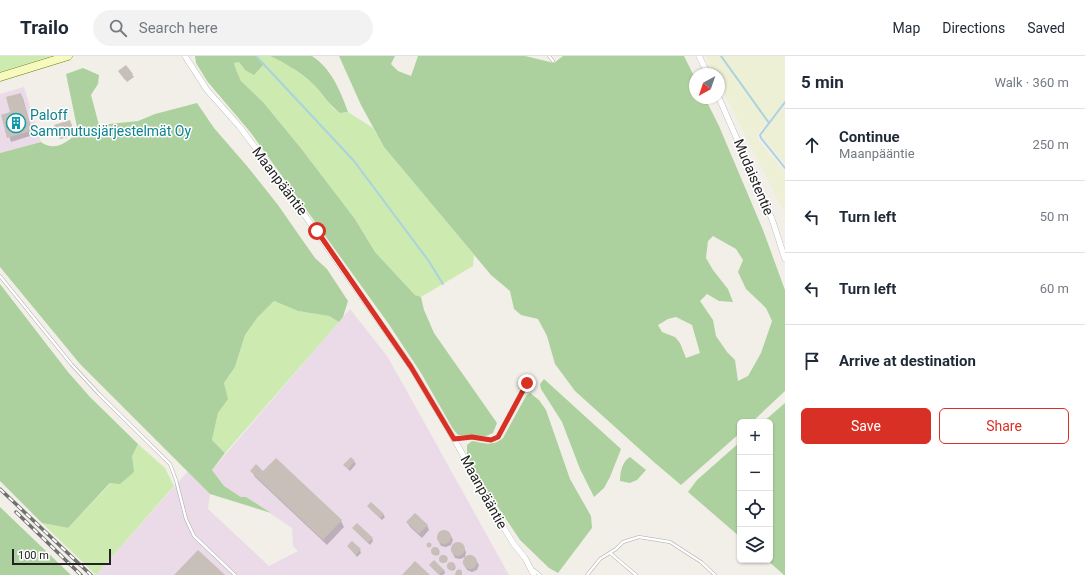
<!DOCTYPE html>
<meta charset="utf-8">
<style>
body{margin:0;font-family:Roboto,sans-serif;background:#f2f2f3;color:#1f2937}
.controls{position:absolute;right:12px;bottom:12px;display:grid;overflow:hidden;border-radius:6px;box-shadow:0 1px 3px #0004}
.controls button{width:36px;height:36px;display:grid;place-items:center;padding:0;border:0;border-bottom:1px solid #e0e1e3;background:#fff;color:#1f2937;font:20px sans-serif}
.compass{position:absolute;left:689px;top:12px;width:36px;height:36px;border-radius:50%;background:#fff;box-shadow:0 1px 3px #0004;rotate:220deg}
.scale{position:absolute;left:12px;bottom:10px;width:99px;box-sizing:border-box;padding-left:4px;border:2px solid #222;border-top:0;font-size:11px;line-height:14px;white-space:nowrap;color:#222;-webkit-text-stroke:3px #fff;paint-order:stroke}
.stop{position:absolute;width:12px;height:12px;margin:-9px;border:3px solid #d93025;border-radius:50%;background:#fff}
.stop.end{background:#d93025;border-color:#fff;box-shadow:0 1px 4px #0008}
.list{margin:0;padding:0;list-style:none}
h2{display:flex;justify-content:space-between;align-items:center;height:52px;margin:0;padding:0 16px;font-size:17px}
h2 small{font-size:13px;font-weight:400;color:#747a83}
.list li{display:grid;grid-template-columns:26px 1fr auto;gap:12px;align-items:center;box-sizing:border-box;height:72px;padding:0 16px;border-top:1px solid #e0e1e3}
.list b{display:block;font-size:15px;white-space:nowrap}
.list p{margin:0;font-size:13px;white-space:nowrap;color:#747a83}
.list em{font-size:13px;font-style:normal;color:#747a83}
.actions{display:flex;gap:8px;padding:12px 16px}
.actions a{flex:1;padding:9px 0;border:1px solid #d93025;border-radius:6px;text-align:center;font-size:14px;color:#d93025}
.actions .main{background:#d93025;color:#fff}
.icon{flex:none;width:22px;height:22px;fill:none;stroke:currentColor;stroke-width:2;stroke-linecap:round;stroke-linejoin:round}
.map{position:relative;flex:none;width:785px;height:519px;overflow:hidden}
header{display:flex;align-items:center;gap:24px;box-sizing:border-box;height:56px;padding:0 20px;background:#fff;border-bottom:1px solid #e0e1e3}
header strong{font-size:19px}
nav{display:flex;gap:22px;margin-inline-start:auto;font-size:14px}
.search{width:280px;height:36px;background:#f2f2f3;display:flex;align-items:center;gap:10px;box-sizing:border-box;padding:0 14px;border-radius:22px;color:#747a83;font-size:15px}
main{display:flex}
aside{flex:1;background:#fff}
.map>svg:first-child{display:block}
.industrial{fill:#ebdbe8}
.farmland{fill:#eef0d5}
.grass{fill:#cdebb0}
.forest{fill:#add19e;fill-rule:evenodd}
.shadow{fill:#0003}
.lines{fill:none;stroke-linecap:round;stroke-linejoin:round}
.stream{stroke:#aad3df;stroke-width:2}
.building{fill:#c7bfb8}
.lane-casing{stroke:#a9a9a9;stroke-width:3.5}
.street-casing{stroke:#a9a9a9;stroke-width:6}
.secondary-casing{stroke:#707d05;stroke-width:9}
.lane{stroke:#fff;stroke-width:2.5}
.street{stroke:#fff;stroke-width:5.5}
.secondary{stroke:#f7fabf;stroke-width:8}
.rail-casing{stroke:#707070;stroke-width:3.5}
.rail{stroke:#fff;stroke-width:2;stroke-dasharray:6;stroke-linecap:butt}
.route{stroke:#d93025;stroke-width:5}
.labels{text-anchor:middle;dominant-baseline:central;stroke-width:3;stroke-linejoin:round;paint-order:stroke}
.culture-label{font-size:14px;fill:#0d838f;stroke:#fff;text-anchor:start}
.street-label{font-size:14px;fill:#222;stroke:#fff}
</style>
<header>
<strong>Trailo</strong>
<div class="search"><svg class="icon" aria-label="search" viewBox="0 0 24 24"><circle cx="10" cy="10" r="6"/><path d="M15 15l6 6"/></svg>Search here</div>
<nav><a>Map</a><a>Directions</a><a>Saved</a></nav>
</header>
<main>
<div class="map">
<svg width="785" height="519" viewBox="0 0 785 519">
<rect width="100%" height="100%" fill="#f2efe9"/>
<g class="industrial">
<polygon points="24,31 41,86 0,97 0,38"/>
<polygon points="350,253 387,300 403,328 509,519 96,519 188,415 210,438 208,453 269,510 298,495 293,490 292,472 246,441 241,441 224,430 212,414"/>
</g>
<g class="farmland">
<polygon points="707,0 785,0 785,44 757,79 758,84 785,116 785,158 719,27 719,18 714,18 707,3"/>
<polygon points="785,49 785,108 763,81 762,78"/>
</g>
<g class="grass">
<polygon points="0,0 51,0 0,16"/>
<polygon points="256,0 270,0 290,10 312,27 334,53 340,57 348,56 373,72 384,91 474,199 473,210 421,241 415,239 375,196 355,163 300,91 263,46 241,25 237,16 234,6 239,6 245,14 264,8"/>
<polygon points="274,245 298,255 329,260 339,266 225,397 212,384 218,357 227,343 224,327 235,311 245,279 257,262"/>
<path d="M138 388 165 412 174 430 96 519 42 467 68 472C92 446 122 420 138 388Z"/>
</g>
<g class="forest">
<polygon points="195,0 256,0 264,8 254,19 245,14 239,6 234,7 237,16 241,25 263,46 300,91 355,163 375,196 415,239 421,241 424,254 434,277 497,367 493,377 486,380 458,379 453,373 421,317 388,267 251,77 207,25 196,7"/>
<path d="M270 0H312C331 12 341 36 348 56L340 57C329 49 322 37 312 27 299 15 285 7 270 0Z"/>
<path d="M339 0H395L391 8 398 15 411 20 418 0H525L554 7 563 0H684L695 22V42H705L719 70 763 174 785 234V335L752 366H740V377L681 429 655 407 575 335 555 308 547 280 538 263 521 259 514 253 510 235 491 219 384 91 361 49ZM713 180 736 193 743 204 738 216 746 233 766 252 772 265 761 297 748 320 738 325 735 304 727 296 716 280 713 264 700 245 707 238 719 245 733 246 728 233 713 214 706 202 708 185ZM676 261 692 269 700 297 686 302 680 287 675 281 662 276 658 269 668 263Z"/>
<path d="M83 12 99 19 98 28 91 39 99 69 138 65 155 58 197 47 214 72 247 110 278 149 315 202 327 213 348 245 343 261 339 266 329 260 298 255 274 245 257 262 245 279 235 311 224 327 228 343 218 357 212 384 225 397 212 414 224 430 241 441H246L271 457 210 438 80 308 0 211V97L41 86C54 96 67 87 78 76L66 18Z"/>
<polygon points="0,228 68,316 90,341 138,388 132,400 134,416 120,428 110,427 68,472 42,467 0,425"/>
<polygon points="544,323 621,393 610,421 604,432 594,441 580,413 562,366 541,333 540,328"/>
<path d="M530 337 539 344 546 354 570 423 591 460 592 472 558 517 549 512 520 484 476 418 467 399V389L472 385C484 387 492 391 503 382L526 340Z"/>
<polygon points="785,347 785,519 784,519 767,504 770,504 770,366 763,366"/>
<polygon points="740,386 740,481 688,436 697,424"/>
<path d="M630 401 646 414 637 424 630 427 620 425C620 416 622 406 630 401Z"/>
<polygon points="0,451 71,519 0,519"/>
</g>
<g class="shadow">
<polygon points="126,11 134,21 127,26 121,18"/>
<polygon points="20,38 23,42 33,79 11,86 2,59 11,56"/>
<polygon points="71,67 75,79 60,83 55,70"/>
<polygon points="351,402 356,408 350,415 344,409"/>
<polygon points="252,415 263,417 341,465 344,471 327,489 255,421"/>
<polygon points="370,453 383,458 385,461 382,464"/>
<polygon points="407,466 427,469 429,474 422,482 410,471"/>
<polygon points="355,474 372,482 373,485 370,489"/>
<polygon points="444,475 449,476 453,484 451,489 446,491 441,490 437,482 439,477"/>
<polygon points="457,487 462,488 466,496 465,501 460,503 455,502 451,494 453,489"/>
<polygon points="348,490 360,494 361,497 357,501"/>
<circle cx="436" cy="496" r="3.5"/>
<polygon points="470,499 474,501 479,509 477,514 472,516 467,514 463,506 465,501"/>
<circle cx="444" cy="503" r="3.5"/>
<circle cx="452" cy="511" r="3.5"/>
<polygon points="432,511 444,514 445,517 443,519 440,519"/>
</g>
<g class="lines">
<g class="stream">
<polyline points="256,0 354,105 428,204 443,228"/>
<polyline points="721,0 769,67"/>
<polyline points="785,46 760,79 761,82 785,112"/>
</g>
</g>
<g class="building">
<polygon points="126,9 133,18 125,24 118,15"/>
<polygon points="21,37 32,75 7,82 1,59 10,56 6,41"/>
<polygon points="70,64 74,76 57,81 54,69"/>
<polygon points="351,401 355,405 348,413 343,409"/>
<polygon points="276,402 342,464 323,484 250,415 256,408 263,415"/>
<polygon points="371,446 384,458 380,462 367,450"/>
<polygon points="415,457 428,469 419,478 406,466"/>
<polygon points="357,467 373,482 368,487 352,472"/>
<circle cx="444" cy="481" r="7"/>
<polygon points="352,485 361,493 356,499 347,490"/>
<circle cx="458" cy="493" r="7"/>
<circle cx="429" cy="489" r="2.5"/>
<circle cx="435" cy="495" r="4"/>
<polygon points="198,494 225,519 174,519"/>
<circle cx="470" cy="506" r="7"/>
<circle cx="443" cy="503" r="4"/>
<polygon points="434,504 444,514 439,519 429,509"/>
<polygon points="415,505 430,519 402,519"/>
<circle cx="451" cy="510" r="4"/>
<polygon points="459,513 462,515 462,519 455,519 456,515"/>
</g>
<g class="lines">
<g class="lane-casing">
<g id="lane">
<polyline points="549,0 553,5"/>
<polyline points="0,220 72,309 99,338 170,408 176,424 186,463 194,480 235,519"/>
<polyline points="454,383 472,381 491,384 498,381 527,327"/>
<polyline points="610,497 636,519"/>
<polyline points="534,514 540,519"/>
<polyline points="587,519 600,503 616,493 623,486 639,481 670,486 701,506 715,519"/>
</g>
</g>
<g class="street-casing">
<g id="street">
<polyline points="185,0 207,34 239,70 285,131 411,311 454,383 504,472 513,487 525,502 534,519"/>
<polyline points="699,0 708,18"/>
<polyline points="719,42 772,163 785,203"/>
</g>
</g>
<g class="secondary-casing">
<polyline id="secondary" points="0,21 68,0"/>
</g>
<use href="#lane" class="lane"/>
<use href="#street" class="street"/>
<use href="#secondary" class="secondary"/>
<g class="rail-casing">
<g id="rail">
<polyline points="0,433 91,519"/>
<polyline points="16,456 81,519"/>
</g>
</g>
<use href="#rail" class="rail"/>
</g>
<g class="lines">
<polyline class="route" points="317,175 411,311 454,383 472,381 491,384 498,381 527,327"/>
</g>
<defs>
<g id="building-ring" transform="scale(1)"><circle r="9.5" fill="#fff" stroke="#0f9aa8" stroke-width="1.5"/><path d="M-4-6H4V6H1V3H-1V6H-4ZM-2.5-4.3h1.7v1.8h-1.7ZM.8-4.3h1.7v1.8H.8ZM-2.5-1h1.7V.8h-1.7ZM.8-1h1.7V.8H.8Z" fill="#0f9aa8"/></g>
</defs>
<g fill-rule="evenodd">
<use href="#building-ring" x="16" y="67"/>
</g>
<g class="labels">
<g class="culture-label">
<text x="30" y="59">Paloff<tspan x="30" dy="16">Sammutusjärjestelmät Oy</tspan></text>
</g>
<g class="street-label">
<text transform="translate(754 121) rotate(67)">Mudaistentie</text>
<text transform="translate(280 125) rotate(53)">Maanpääntie</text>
<text transform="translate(484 436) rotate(61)">Maanpääntie</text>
</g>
</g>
</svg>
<div class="controls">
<button>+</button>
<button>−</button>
<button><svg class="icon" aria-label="locate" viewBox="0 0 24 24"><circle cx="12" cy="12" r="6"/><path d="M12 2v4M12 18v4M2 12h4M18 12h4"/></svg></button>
<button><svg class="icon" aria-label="layers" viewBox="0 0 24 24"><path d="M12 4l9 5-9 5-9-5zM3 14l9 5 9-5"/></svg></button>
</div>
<svg class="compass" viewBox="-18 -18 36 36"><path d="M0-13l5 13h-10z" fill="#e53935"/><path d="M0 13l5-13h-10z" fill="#747a83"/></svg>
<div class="scale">100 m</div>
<div class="stop" style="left:317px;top:175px"></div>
<div class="stop end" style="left:527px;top:327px"></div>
</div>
<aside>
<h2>5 min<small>Walk · 360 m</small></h2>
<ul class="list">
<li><svg class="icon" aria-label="ahead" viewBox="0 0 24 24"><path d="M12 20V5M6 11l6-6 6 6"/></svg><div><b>Continue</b><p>Maanpääntie</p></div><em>250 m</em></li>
<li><svg class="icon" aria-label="left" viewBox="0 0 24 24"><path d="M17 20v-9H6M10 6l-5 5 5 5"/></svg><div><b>Turn left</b></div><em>50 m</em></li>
<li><svg class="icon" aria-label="left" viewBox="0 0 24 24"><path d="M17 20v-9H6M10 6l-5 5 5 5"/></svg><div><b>Turn left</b></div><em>60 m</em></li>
<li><svg class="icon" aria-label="arrive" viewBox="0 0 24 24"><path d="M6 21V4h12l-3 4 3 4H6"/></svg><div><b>Arrive at destination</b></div></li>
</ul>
<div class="actions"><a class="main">Save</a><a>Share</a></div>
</aside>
</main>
